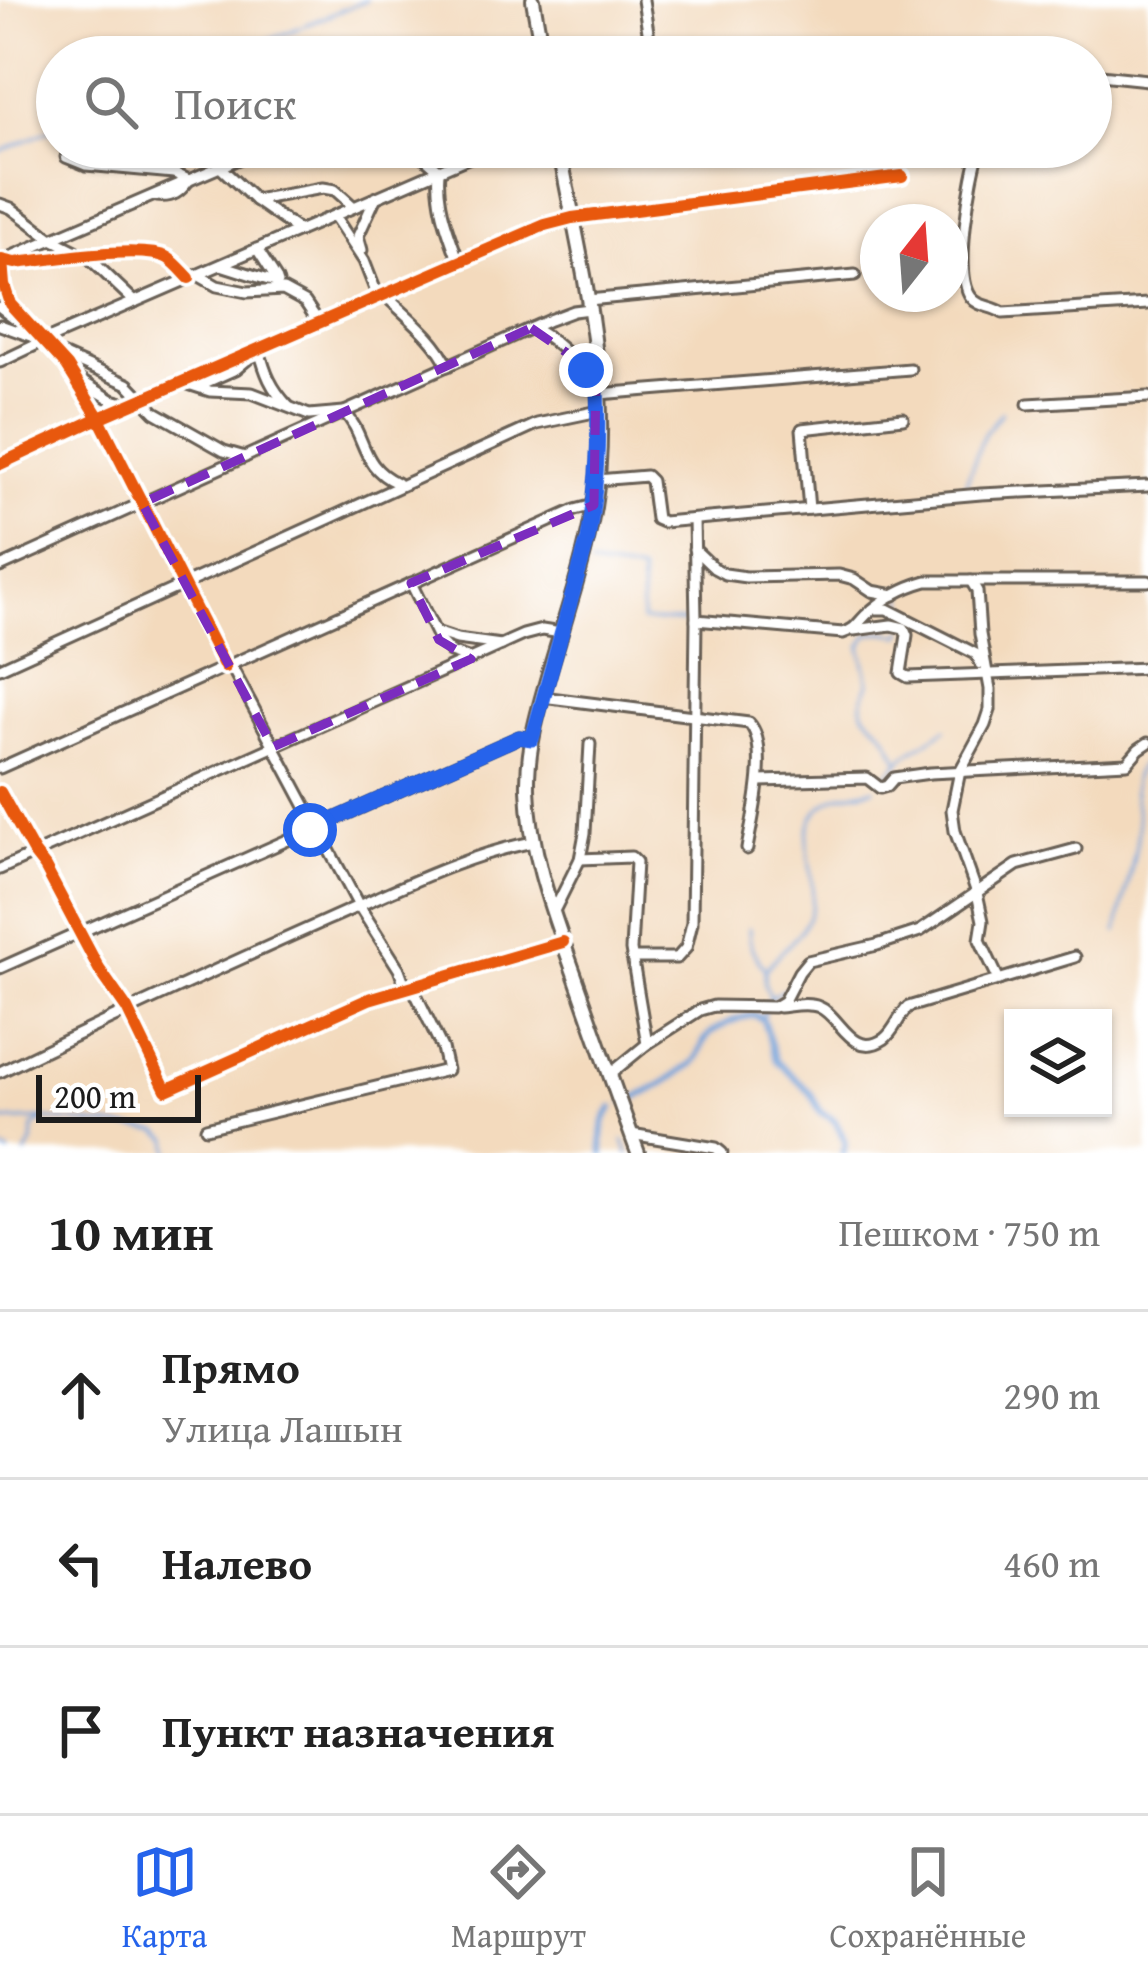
<!DOCTYPE html>
<html lang="ru">
<meta charset="utf-8">
<style>
body{margin:0;font-family:"Gentium Book Plus",serif;background:#f2f2f2;color:#222}
.controls{position:absolute;right:36px;bottom:36px;display:grid;overflow:hidden;border-radius:0px;box-shadow:0 3px 9px #0004}
.controls button{width:108px;height:108px;display:grid;place-items:center;padding:0;border:0;border-bottom:3px solid #e0e0e0;background:#fff;color:#222;font:60px sans-serif}
.compass{position:absolute;left:860px;top:204px;width:108px;height:108px;border-radius:50%;background:#fff;box-shadow:0 3px 9px #0004;rotate:17deg}
.scale{position:absolute;left:36px;bottom:30px;width:165px;box-sizing:border-box;padding-left:12px;border:6px solid #1c1c1c;border-top:0;font-size:33px;line-height:42px;white-space:nowrap;color:#1c1c1c;-webkit-text-stroke:9px #fff;paint-order:stroke}
.stop{position:absolute;width:36px;height:36px;margin:-27px;border:9px solid #2563eb;border-radius:50%;background:#fff}
.stop.end{background:#2563eb;border-color:#fff;box-shadow:0 3px 12px #0008}
.list{margin:0;padding:0;list-style:none}
h2{display:flex;justify-content:space-between;align-items:center;height:156px;margin:0;padding:0 48px;font-size:51px}
h2 small{font-size:39px;font-weight:400;color:#767676}
.list li{display:grid;grid-template-columns:78px 1fr auto;gap:36px;align-items:center;box-sizing:border-box;height:168px;padding:0 48px;border-top:3px solid #e0e0e0}
.list b{display:block;font-size:45px;white-space:nowrap}
.list p{margin:0;font-size:39px;white-space:nowrap;color:#767676}
.list em{font-size:39px;font-style:normal;color:#767676}
.icon{flex:none;width:66px;height:66px;fill:none;stroke:currentColor;stroke-width:2;stroke-linecap:round;stroke-linejoin:round}
.map{position:relative;flex:none;width:1148px;height:1153px;overflow:hidden}
.search{position:absolute;background:#fff;box-shadow:0 3px 9px #0004;left:36px;right:36px;top:36px;height:132px;display:flex;align-items:center;gap:30px;box-sizing:border-box;padding:0 42px;border-radius:66px;color:#767676;font-size:45px}
.sheet{height:660px;background:#fff}
nav{display:flex;justify-content:space-around;align-items:center;box-sizing:border-box;height:168px;border-top:3px solid #e0e0e0;background:#fff;font-size:33px;color:#767676}
nav a{display:grid;justify-items:center;gap:6px}
nav .on{color:#2563eb}
.map>svg:first-child{display:block}
.lines{fill:none;stroke-linecap:round;stroke-linejoin:round}
.stream{stroke:#6fa0d9;stroke-width:3}
.canal{stroke:#6fa0d9;stroke-width:6}
.minor-casing{stroke:#675e54;stroke-width:15}
.major-casing{stroke:#675e54;stroke-width:18}
.minor{stroke:#fff;stroke-width:9}
.major{stroke:#fff;stroke-width:12}
.cycleway-casing{stroke:#fff;stroke-width:20}
.cycleway{stroke:#e8590c;stroke-width:12}
.route{stroke:#2563eb;stroke-width:15}
.marked{fill:none;stroke:#7b2cbf;stroke-width:9;stroke-dasharray:24 15;stroke-linejoin:round}
</style>
<div class="map">
<svg width="1148" height="1153" viewBox="0 0 1148 1153">
<rect width="100%" height="100%" fill="#fff"/>
<filter id="ink" filterUnits="userSpaceOnUse"><feTurbulence type="fractalNoise" baseFrequency=".00833" numOctaves="2"/><feDisplacementMap in="SourceGraphic" scale="24" xChannelSelector="R" yChannelSelector="G"/><feConvolveMatrix kernelMatrix="1 2 1 2 8 2 1 2 1" color-interpolation-filters="sRGB"/></filter>
<filter id="wash" filterUnits="userSpaceOnUse"><feTurbulence type="fractalNoise" baseFrequency=".004" numOctaves="4" result="noise"/><feDisplacementMap in="SourceGraphic" scale="48" xChannelSelector="R" yChannelSelector="G"/><feGaussianBlur stdDeviation="2.7" result="paint"/><feColorMatrix in="noise" values="0 0 0 0 0 0 0 0 0 0 0 0 0 0 0 0 0 1.4 0 .05"/><feComposite in="paint" operator="in"/></filter>
<g filter="url(#wash)">
<rect width="100%" height="100%" fill="#f3dabd"/>
<g class="lines">
<g class="stream">
<polyline points="228,57 366,0"/>
<polyline points="0,152 57,127"/>
<polyline points="963,491 984,434 1002,412"/>
<polyline points="590,566 641,573 642,621 685,622"/>
<polyline points="904,597 907,616"/>
<path d="M899 760C894 751 890 740 884 733 866 710 853 716 869 683L861 647 868 635 881 632 901 635 904 630"/>
<polyline points="881,781 906,755 946,729"/>
<path d="M749 928C749 946 753 954 764 968"/>
<path d="M1117 932C1123 897 1135 864 1138 829 1139 810 1129 791 1136 773 1139 767 1144 762 1148 758"/>
<path d="M770 996 765 985V970C780 951 806 933 811 909 820 869 785 820 837 797 849 792 863 792 874 788"/>
<path d="M763 1020C765 1002 767 997 784 990"/>
<polyline points="0,1121 43,1119 158,1131 169,1139 171,1153"/>
<polyline points="624,1141 628,1153"/>
<polyline points="0,1149 10,1153"/>
<polyline points="26,1153 32,1143 33,1127 42,1121"/>
</g>
<g class="canal">
<path d="M625 1101C648 1095 673 1078 692 1064 700 1058 700 1048 705 1040 714 1026 740 1017 755 1015L763 1020 776 1060 810 1092 820 1111 835 1121 846 1143 843 1153"/>
<path d="M603 1153C601 1136 601 1121 613 1108"/>
</g>
</g>
</g>
<g filter="url(#ink)">
<g class="lines">
<g class="minor-casing">
<g id="minor">
<polyline points="643,0 652,57"/>
<polyline points="479,57 509,44 539,39"/>
<polyline points="1091,74 1148,80"/>
<path d="M143 147 174 173 189 180C180 192 173 198 157 196"/>
<path d="M412 147 439 170C436 203 448 232 459 262"/>
<path d="M980 147C971 175 953 273 971 297 979 308 992 305 1003 313L1148 304"/>
<polyline points="66,157 86,165 174,173"/>
<polyline points="220,167 255,200 299,231"/>
<polyline points="255,200 323,188 335,190 354,207"/>
<polyline points="0,204 11,208 52,239 88,257 135,302"/>
<polyline points="335,217 364,261 378,297"/>
<polyline points="257,249 277,280"/>
<polyline points="362,250 358,236 375,199"/>
<polyline points="1,261 266,147"/>
<polyline points="221,265 278,283"/>
<polyline points="198,275 217,286 247,292 283,290 305,302 319,323"/>
<path d="M189 278C183 272 176 263 168 258 141 244 49 260 15 263L2 260 4 285 10 304 67 366 99 418 225 667"/>
<path d="M385 295C407 317 435 337 448 366"/>
<polyline points="588,300 855,275"/>
<polyline points="0,307 21,323"/>
<polyline points="0,325 39,339"/>
<path d="M531 328C557 338 572 364 596 373"/>
<path d="M259 349C265 373 271 388 288 406"/>
<polyline points="58,353 128,384 155,412 224,451 245,457"/>
<polyline points="0,362 44,341 493,147"/>
<polyline points="78,379 112,400 127,404"/>
<path d="M182 382 210 391 252 393 309 415 344 412C367 435 359 466 397 483"/>
<polyline points="198,386 236,369 255,353"/>
<polyline points="599,394 910,369"/>
<polyline points="1028,404 1148,397"/>
<polyline points="0,464 99,418 545,225 572,218 902,176"/>
<polyline points="597,480 646,476 651,481 656,519 663,522 981,494 1148,486"/>
<polyline points="809,509 802,429 903,418"/>
<polyline points="694,549 714,568 725,574 746,577 839,575 854,579 872,591 894,595"/>
<polyline points="0,567 549,320 573,311 589,309"/>
<polyline points="971,581 977,591 980,634 990,689 990,710 985,725 960,771 952,810 955,831 977,893 983,921 980,940 999,980"/>
<polyline points="411,583 439,640 450,652 471,659"/>
<polyline points="876,609 887,609 976,654 981,664"/>
<path d="M696 620 843 633C856 629 857 624 866 615 883 599 905 587 927 581H1148"/>
<polyline points="854,630 891,625 904,628 907,635 901,673 908,677 1148,668"/>
<polyline points="436,632 457,639 501,645"/>
<polyline points="230,664 359,906 399,969 406,988"/>
<polyline points="0,668 537,424 599,411"/>
<path d="M542 697 749 723C771 746 752 819 747 849"/>
<polyline points="0,768 575,510 594,505"/>
<polyline points="760,781 867,778 880,788 887,786 894,778 930,773 1127,763 1139,749 1148,743"/>
<polyline points="0,792 34,853 45,867 99,969 127,1009 166,1090 369,999 563,942"/>
<polyline points="580,859 631,857 636,862 631,950 647,1044"/>
<polyline points="0,869 523,635 542,630 561,633"/>
<polyline points="553,913 580,859 585,833 590,744"/>
<polyline points="632,958 677,958 686,948 692,923 696,620 694,520"/>
<polyline points="0,968 519,737 532,739"/>
<path d="M779 1007C791 1006 808 1002 819 1007 840 1015 852 1060 884 1039 894 1032 899 1016 908 1007L1075 957"/>
<path d="M0 1072C108 1019 217 969 327 920 391 892 466 854 534 842"/>
<polyline points="609,1075 647,1044 700,1010 714,1006 774,1007 784,1001 799,972 808,961 877,945 920,931 1017,865 1076,849"/>
<polyline points="206,1128 447,1070 442,1048 412,986"/>
<polyline points="631,1134 716,1148 722,1153"/>
</g>
</g>
<g class="major-casing">
<g id="major">
<polyline points="533,0 543,57"/>
<path d="M559 147C581 265 614 386 594 507 584 563 565 618 549 673 538 711 527 749 528 789 530 854 553 913 574 973 595 1033 616 1093 638 1153"/>
</g>
</g>
<use href="#minor" class="minor"/>
<use href="#major" class="major"/>
<g class="cycleway-casing">
<g id="cycleway">
<path d="M189 278C183 272 176 263 168 258 141 244 49 260 15 263L2 260 4 285 10 304 67 366 99 418 225 667"/>
<polyline points="0,464 99,418 545,225 572,218 902,176"/>
<polyline points="0,792 34,853 45,867 99,969 127,1009 166,1090 369,999 563,942"/>
</g>
</g>
<use href="#cycleway" class="cycleway"/>
</g>
</g>
<g class="lines" filter="url(#ink)">
<path class="route" d="M310 830 519 737 532 739 588 539C598 482 600 430 596 373L586 370"/>
</g>
<path class="marked" d="M531 328 596 373 594 505 411 583 439 640 471 659 273 747 142 503Z"/>
</svg>
<div class="controls">
<button><svg class="icon" aria-label="layers" viewBox="0 0 24 24"><path d="M12 4l9 5-9 5-9-5zM3 14l9 5 9-5"/></svg></button>
</div>
<svg class="compass" viewBox="-18 -18 36 36"><path d="M0-13l5 13h-10z" fill="#e53935"/><path d="M0 13l5-13h-10z" fill="#767676"/></svg>
<div class="scale">200 m</div>
<div class="stop" style="left:310px;top:830px"></div>
<div class="stop end" style="left:586px;top:370px"></div>
<div class="search"><svg class="icon" aria-label="search" viewBox="0 0 24 24"><circle cx="10" cy="10" r="6"/><path d="M15 15l6 6"/></svg>Поиск</div>
</div>
<section class="sheet">
<h2>10 мин<small>Пешком · 750 m</small></h2>
<ul class="list">
<li><svg class="icon" aria-label="ahead" viewBox="0 0 24 24"><path d="M12 20V5M6 11l6-6 6 6"/></svg><div><b>Прямо</b><p>Улица Лашын</p></div><em>290 m</em></li>
<li><svg class="icon" aria-label="left" viewBox="0 0 24 24"><path d="M17 20v-9H6M10 6l-5 5 5 5"/></svg><div><b>Налево</b></div><em>460 m</em></li>
<li><svg class="icon" aria-label="arrive" viewBox="0 0 24 24"><path d="M6 21V4h12l-3 4 3 4H6"/></svg><div><b>Пункт назначения</b></div></li>
</ul>
</section>
<nav>
<a class="on"><svg class="icon" aria-label="map" viewBox="0 0 24 24"><path d="M3 6l6-2 6 2 6-2v14l-6 2-6-2-6 2zM9 4v14M15 6v14"/></svg>Карта</a>
<a><svg class="icon" aria-label="directions" viewBox="0 0 24 24"><path d="M12 3l9 9-9 9-9-9zM9 14v-3h6M13 9l2 2-2 2"/></svg>Маршрут</a>
<a><svg class="icon" aria-label="saved" viewBox="0 0 24 24"><path d="M7 4h10v16l-5-4-5 4z"/></svg>Сохранённые</a>
</nav>
